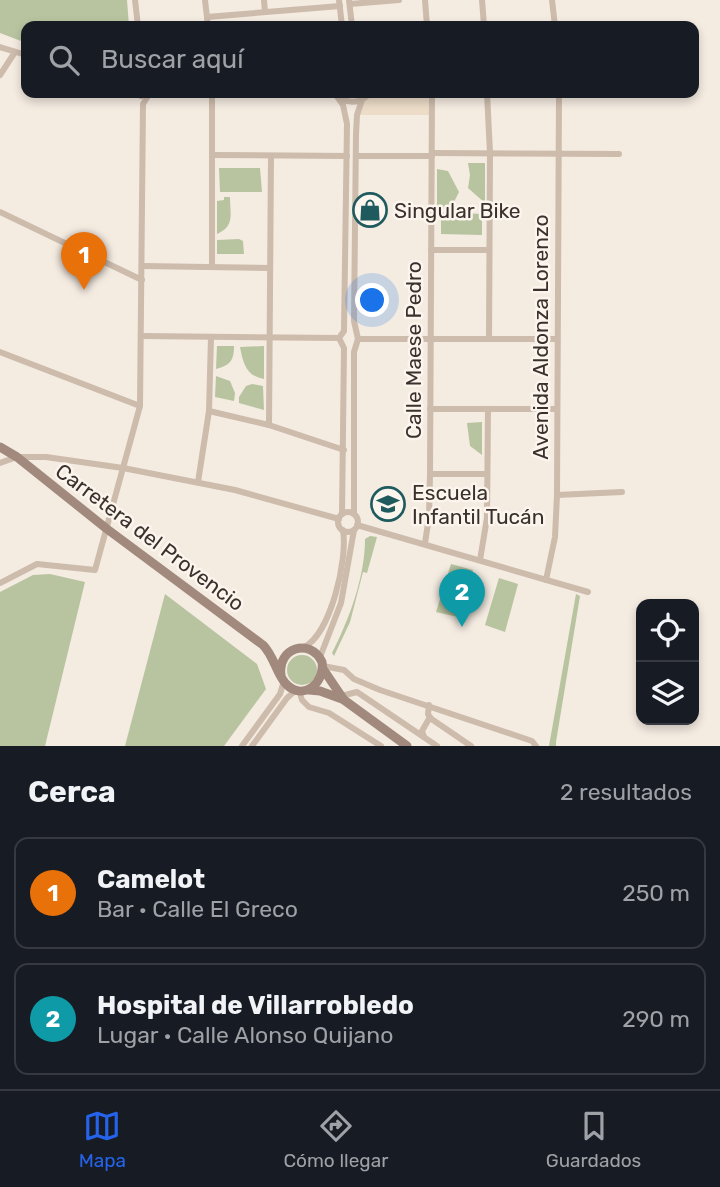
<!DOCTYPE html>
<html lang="es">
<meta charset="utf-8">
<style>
body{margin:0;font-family:Rubik,sans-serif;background:#242831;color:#f1f3f6}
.controls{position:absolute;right:21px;bottom:21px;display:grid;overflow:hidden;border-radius:14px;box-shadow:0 4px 10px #0003}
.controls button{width:63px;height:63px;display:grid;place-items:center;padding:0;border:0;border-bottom:2px solid #363941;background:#171b24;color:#f1f3f6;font:35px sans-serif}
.you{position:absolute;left:373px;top:301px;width:24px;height:24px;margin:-18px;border:5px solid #fff;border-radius:50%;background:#1a73e8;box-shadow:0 0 0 10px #1a73e833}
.badge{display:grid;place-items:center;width:46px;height:46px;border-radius:50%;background:#2563eb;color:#fff;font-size:23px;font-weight:700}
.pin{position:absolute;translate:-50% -58px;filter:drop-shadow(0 2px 4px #0008)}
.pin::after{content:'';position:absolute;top:37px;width:24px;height:21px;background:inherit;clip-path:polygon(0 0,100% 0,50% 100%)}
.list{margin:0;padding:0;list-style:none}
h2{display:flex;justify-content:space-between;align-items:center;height:91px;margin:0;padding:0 28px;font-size:30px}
h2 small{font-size:23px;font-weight:400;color:#9ea1a6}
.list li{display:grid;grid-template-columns:46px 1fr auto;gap:21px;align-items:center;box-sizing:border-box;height:112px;margin:0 14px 14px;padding:0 14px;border:2px solid #363941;border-radius:14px}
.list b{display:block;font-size:26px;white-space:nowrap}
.list p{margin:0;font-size:23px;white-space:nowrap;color:#9ea1a6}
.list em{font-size:23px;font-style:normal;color:#9ea1a6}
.icon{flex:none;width:38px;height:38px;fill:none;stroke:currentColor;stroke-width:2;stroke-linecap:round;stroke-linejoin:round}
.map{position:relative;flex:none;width:720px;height:746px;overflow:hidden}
.search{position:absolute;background:#171b24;box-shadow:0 4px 10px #0003;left:21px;right:21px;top:21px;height:77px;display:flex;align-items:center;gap:18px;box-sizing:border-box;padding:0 24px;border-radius:14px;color:#9ea1a6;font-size:26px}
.sheet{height:343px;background:#171b24}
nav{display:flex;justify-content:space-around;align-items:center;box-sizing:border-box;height:98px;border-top:2px solid #363941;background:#171b24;font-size:19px;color:#9ea1a6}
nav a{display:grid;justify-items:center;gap:4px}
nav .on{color:#2563eb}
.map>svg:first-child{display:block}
.green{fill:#b8c4a0}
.plaza{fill:#ecdcc8}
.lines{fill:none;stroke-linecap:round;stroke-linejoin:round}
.street{stroke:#cdbbac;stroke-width:6}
.secondary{stroke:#a18a7d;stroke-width:9}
.labels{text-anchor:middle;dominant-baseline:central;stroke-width:5;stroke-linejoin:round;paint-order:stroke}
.poi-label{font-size:21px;fill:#3b302b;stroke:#fbf5ee;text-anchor:start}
.street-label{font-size:21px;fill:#3b302b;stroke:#fbf5ee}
</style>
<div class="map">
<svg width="720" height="746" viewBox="0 0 720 746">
<rect width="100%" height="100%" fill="#f4ebe1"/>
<g class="green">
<polygon points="0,0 127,0 129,26 26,26 26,46 21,41 0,33"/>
<polygon points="468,163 485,163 485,203 468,188 470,175"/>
<polygon points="219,168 260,168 262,192 220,192"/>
<polygon points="437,169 448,171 459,192 451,208 444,209 443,206 437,206"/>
<path d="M224 197H230C230 215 235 226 217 234V201L224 200Z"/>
<polygon points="441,212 482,214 482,235 441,234"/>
<polygon points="239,239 243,241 244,254 217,254 217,240"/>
<path d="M217 346H234C234 361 230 365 216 369Z"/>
<path d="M264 346V379C246 376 243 363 240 347Z"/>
<polygon points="216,376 230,381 235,393 234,401 215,397"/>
<polygon points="252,384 263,386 264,410 239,403 239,397 246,386"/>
<polygon points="482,422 482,455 470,446 467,423"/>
<path d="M370 536 377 537 367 573 363 572 350 622 334 656 332 653C349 620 365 577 365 539Z"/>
<polygon points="451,564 473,570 458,617 436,612"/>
<polygon points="50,574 85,582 45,746 0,746 0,592 33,575"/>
<polygon points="499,578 518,584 505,632 485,625"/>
<polygon points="165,594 257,664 266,689 224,746 125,746"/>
<polygon points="576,594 580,596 556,742 556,746 549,746"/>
<circle cx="302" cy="670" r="15"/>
</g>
<polygon class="plaza" points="370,93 432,93 432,115 357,115"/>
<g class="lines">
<g class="street">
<polyline points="135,0 138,26"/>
<polyline points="205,0 208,26"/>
<polyline points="264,0 265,12"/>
<polyline points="339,0 342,26"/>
<polyline points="349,0 352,26"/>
<polyline points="425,0 427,26"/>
<polyline points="482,0 484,26"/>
<polyline points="552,0 555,26"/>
<polyline points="350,4 399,0"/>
<polyline points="207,17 340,6"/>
<polyline points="0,47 26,55"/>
<polyline points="0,75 15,52"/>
<polyline points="135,93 141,96 149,94"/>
<polyline points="212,93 212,266"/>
<polyline points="487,93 490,153 489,339"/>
<polyline points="336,95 343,105 347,124 344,331 339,338 344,348 342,514"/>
<path d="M341 99C352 104 362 102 370 93"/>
<polyline points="432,153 619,154"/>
<polyline points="212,155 347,156"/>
<polyline points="356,156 432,156"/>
<polyline points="0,212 142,280"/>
<polyline points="431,250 489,250"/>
<polyline points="142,266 270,268"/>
<polyline points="142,336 339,338"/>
<polyline points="358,339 556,339"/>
<polyline points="0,352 140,406"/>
<polyline points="430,409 557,409"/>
<polyline points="209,411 269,425 344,450"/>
<polyline points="269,425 271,156"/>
<polyline points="0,463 17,457 46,457 123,468 235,490 339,519"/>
<polyline points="430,474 487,474"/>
<polyline points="198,482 209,411 211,337"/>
<polyline points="557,495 622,492"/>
<circle cx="348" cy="522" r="10"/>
<polyline points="354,514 354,352 358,339 354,321 356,134 357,115 362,100"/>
<polyline points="357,525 588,592"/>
<polyline points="425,543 429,517 430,474 432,93"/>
<polyline points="480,560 487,518 488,410"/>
<polyline points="546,580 555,537 557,495 559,93"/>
<polyline points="0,583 37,564 95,570 140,406 143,104 150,93"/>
<path d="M304 647C331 634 348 558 343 530"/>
<polyline points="320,657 341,603 354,530"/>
<polyline points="323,666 344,670 354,679 380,690 532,741 536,746"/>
<polyline points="299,690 302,700 309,707 329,713 381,746"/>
<polyline points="341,696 357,692 437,746"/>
<polyline points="429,705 428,714 430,718 471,746"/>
<polyline points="424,737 422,731 430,717"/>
<polyline points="242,746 280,694 284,681"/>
<polyline points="252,746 287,698 296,690"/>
</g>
<g class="secondary">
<path d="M0 447 17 457 107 529 263 645C274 656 276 673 286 684 304 702 325 682 322 662 310 637 277 648 281 675"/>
<polyline points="323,669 344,700 407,746"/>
<polyline points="309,690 320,691 342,699"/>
</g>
</g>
<defs>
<g id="shop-ring" transform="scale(1.75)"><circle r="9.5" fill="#fbf5ee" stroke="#1f5a5e" stroke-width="1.5"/><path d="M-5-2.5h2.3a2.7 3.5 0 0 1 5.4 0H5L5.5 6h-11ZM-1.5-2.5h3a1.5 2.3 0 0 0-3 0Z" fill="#1f5a5e"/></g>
<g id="school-ring" transform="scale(1.75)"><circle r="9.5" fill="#fbf5ee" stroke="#1f5a5e" stroke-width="1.5"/><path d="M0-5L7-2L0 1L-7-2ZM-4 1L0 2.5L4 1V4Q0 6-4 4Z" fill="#1f5a5e"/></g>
</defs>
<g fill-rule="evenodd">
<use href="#shop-ring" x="370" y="210"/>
<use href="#school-ring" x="388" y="504"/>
</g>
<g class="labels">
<g class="poi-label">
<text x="394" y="210">Singular Bike</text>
<text x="412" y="492">Escuela<tspan x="412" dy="24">Infantil Tucán</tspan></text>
</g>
<g class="street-label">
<text transform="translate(540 337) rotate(-90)">Avenida Aldonza Lorenzo</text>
<text transform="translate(413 350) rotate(-90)">Calle Maese Pedro</text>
<text transform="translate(150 537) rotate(37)">Carretera del Provencio</text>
</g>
</g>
</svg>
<div class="controls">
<button><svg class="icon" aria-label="locate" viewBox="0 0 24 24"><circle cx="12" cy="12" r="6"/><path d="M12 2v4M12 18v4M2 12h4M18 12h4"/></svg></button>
<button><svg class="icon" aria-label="layers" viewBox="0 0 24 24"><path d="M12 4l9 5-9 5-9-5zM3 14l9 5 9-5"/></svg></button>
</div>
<div class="you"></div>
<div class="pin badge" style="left:84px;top:290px;background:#e8710a">1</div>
<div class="pin badge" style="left:462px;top:627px;background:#0f9aa8">2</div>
<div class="search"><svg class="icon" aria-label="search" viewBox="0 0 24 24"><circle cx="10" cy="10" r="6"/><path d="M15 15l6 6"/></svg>Buscar aquí</div>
</div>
<section class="sheet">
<h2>Cerca<small>2 resultados</small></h2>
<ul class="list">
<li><span class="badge" style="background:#e8710a">1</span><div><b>Camelot</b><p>Bar · Calle El Greco</p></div><em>250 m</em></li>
<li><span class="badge" style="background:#0f9aa8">2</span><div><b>Hospital de Villarrobledo</b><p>Lugar · Calle Alonso Quijano</p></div><em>290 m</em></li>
</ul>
</section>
<nav>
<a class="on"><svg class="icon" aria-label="map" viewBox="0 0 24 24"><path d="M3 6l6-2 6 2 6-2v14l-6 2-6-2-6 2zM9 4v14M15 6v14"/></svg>Mapa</a>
<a><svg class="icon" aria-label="directions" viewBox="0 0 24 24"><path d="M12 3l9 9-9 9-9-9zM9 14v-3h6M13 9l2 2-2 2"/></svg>Cómo llegar</a>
<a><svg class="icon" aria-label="saved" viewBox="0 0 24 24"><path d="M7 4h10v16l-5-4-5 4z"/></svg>Guardados</a>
</nav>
